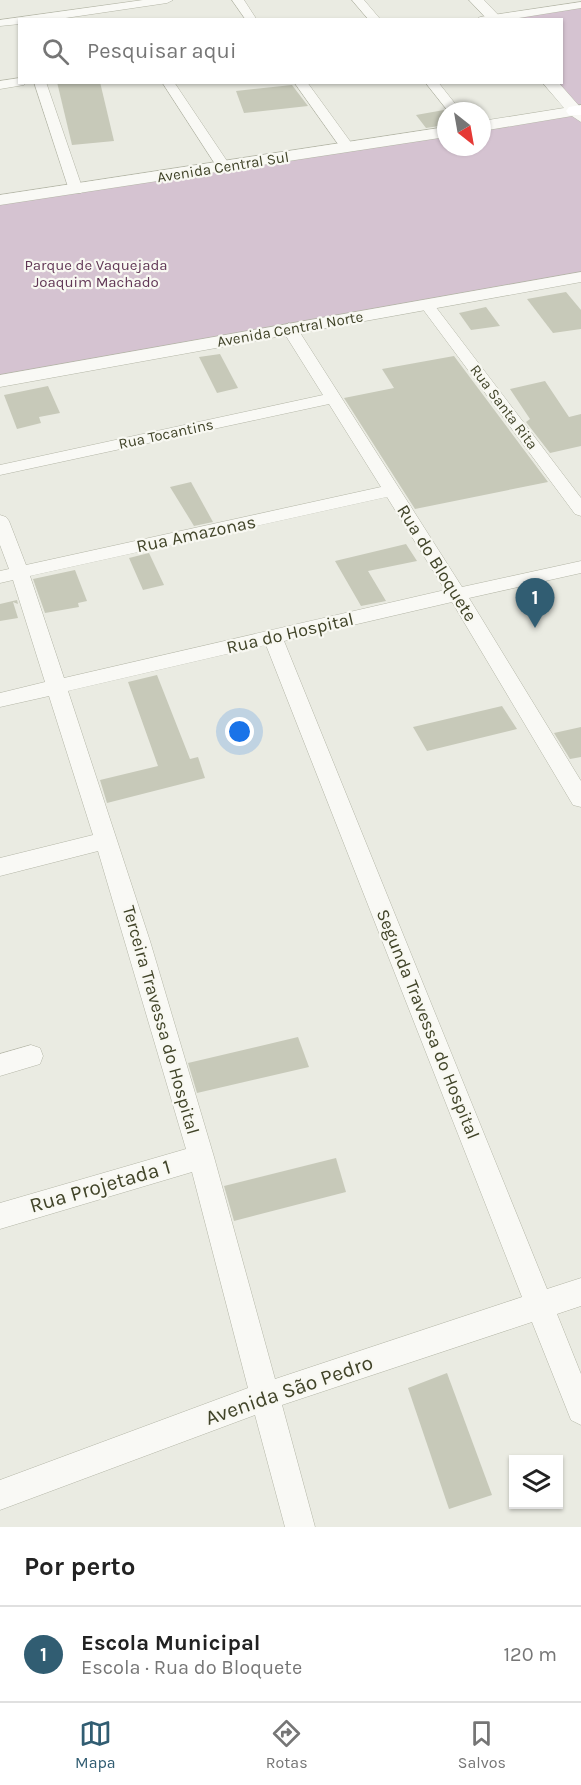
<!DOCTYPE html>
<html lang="pt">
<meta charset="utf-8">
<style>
body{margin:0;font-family:Karla,sans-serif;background:#f2f2f2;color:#222}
.controls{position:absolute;right:18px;bottom:18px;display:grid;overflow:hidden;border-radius:0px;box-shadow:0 2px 4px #0004}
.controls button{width:54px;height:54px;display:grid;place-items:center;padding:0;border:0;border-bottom:2px solid #e0e0e0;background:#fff;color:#222;font:30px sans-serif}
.compass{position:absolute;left:437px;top:102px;width:54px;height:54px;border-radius:50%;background:#fff;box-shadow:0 2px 4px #0004;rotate:149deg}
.you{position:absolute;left:240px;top:732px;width:21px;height:21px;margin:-15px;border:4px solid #fff;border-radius:50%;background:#1a73e8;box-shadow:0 0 0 9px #1a73e833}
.badge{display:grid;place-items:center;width:39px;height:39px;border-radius:50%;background:#315d72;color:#fff;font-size:20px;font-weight:700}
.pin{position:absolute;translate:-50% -50px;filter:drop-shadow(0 2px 3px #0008)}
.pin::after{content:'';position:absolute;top:32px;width:21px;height:18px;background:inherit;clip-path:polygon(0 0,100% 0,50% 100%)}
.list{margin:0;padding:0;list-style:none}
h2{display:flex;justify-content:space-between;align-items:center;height:78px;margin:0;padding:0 24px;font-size:26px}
h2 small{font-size:20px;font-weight:400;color:#767676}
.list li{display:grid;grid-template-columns:39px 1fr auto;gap:18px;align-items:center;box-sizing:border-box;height:96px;padding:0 24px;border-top:2px solid #e0e0e0}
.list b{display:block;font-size:22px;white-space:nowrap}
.list p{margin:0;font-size:20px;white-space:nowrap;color:#767676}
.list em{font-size:20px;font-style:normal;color:#767676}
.icon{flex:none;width:33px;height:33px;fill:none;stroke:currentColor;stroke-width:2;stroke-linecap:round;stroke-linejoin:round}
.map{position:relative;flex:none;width:581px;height:1527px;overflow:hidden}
.search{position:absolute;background:#fff;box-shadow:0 2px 4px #0004;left:18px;right:18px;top:18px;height:66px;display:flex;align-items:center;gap:15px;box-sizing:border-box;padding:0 21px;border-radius:0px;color:#767676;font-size:22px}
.sheet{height:174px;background:#fff}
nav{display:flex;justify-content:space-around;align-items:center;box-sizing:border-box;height:84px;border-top:2px solid #e0e0e0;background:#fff;font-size:16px;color:#767676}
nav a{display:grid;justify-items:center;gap:3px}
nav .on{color:#315d72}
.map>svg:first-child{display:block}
.green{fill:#d5c3d1}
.building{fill:#c7c9b9}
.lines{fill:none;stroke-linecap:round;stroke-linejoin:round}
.minor-casing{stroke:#b4b6a7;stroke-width:1}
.tertiary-casing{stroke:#b4b6a7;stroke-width:1}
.secondary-casing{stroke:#b4b6a7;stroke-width:2}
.minor{fill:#f9f9f5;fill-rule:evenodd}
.tertiary{fill:#f9f9f5;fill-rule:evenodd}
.secondary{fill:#fff;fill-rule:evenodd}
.labels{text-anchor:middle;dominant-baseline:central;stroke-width:4.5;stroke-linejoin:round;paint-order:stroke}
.far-street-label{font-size:15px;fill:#414429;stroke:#f8f8f2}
.far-park-label{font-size:15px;fill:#603655;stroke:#f8f8f2}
.street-label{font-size:18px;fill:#414429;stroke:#f8f8f2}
.near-street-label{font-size:21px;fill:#414429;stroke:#f8f8f2}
</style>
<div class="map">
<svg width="581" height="1527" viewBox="0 0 581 1527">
<rect width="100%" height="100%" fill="#eaebe2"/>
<polygon class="green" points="581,4 581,277 0,381 0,200 446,131 446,147 482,147 482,125 574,111 549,83 562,82 562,20 489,20"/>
<g class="building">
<polygon points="57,82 100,82 114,141 72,145"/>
<polygon points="292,85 308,106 244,113 236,91"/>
<polygon points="444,110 446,125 426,128 416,115"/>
<polygon points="566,292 581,310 581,329 553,333 527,299"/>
<polygon points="486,307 500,326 471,330 459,313"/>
<polygon points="220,354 238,388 217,393 199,357"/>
<polygon points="454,356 548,482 415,509 344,398 394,388 382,369"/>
<polygon points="545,381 569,417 581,414 581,446 550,453 526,422 530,419 510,389"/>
<polygon points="48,386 60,413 39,417 41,423 17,429 4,395"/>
<polygon points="191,482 213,522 194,526 170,487"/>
<polygon points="406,544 417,561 368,571 386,601 361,606 335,561"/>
<polygon points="149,553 164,585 143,590 129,558"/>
<polygon points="75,570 87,601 78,603 79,607 45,613 33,579"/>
<polygon points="17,600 18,604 13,602 18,618 0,621 0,604"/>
<polygon points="157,675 190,759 198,757 205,778 107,803 100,780 158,766 128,682"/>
<polygon points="502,706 517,729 427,751 413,727"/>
<polygon points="581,727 581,757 570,759 554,733"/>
<polygon points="298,1037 309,1067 197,1093 188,1063"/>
<polygon points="336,1158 346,1192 234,1221 224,1186"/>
<polygon points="447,1373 492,1495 449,1509 408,1388"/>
</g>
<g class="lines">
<g class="minor-casing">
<g id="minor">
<polygon points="143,0 173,0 167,3 52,20 20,20 20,24 0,26 0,20"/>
<polygon points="232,0 244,0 257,20 246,20"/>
<polygon points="352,0 364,0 381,20 369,20"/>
<polygon points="581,2 581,8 506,20 475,20 480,17"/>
<polygon points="20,78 20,82 26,82 24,85 0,89 0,81"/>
<polygon points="34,82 46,82 83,190 81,193 71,193 69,190"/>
<polygon points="162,82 174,82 231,167 229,170 219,170"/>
<polygon points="294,82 307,82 355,148 353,151 343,151"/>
<polygon points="425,82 438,82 461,111 448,111"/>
<polygon points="427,300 432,302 581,498 581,516 575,514 422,308 419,305"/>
<path d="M289 323 297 328 462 587 581 561V573L469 598 581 781V807L573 805 452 602 284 641 547 1289 581 1278V1306L557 1314 581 1374V1425L571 1420 532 1322 282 1405 315 1527H285L255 1415 0 1510V1480L248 1388 192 1172 0 1229V1203L186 1149 98 851 0 876V858L93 835 49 696 0 707V693L45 682 13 580 0 583V571L9 569 0 545V515L6 517 9 521 26 565 381 487 329 404 0 475V465L323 395 281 328ZM387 497 445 590 64 678 30 576ZM266 645 522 1297 275 1379 214 1157 150 941 68 691Z"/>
<polygon points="31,1045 40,1048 43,1056 40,1064 0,1076 0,1054"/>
</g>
</g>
<g class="tertiary-casing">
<g id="tertiary">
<polygon points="469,0 484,0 503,20 488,20"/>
<polygon points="542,82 558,82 581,108 581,122 572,116 482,131 482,121 564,108"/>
<polygon points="446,127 446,137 0,205 0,195"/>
<polygon points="581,272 581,282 0,387 0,375"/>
</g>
</g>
<g class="secondary-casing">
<polygon id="secondary" points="581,105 581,115 569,115 566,111 569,107"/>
</g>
<use href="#minor" class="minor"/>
<use href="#tertiary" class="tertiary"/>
<use href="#secondary" class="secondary"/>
</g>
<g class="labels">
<g class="far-street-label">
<text transform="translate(223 167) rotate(-9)">Avenida Central Sul</text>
<text transform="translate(290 329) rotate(-10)">Avenida Central Norte</text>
<text transform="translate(504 407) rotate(53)">Rua Santa Rita</text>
<text transform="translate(166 434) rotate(-12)">Rua Tocantins</text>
</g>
<g class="far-park-label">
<text x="96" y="265">Parque de Vaquejada<tspan x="96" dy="17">Joaquim Machado</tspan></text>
</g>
<g class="street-label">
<text transform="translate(196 534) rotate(-12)">Rua Amazonas</text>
<text transform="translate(437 563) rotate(58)">Rua do Bloquete</text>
<text transform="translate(290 633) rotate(-13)">Rua do Hospital</text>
<text transform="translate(161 1020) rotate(74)">Terceira Travessa do Hospital</text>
<text transform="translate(428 1024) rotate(68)">Segunda Travessa do Hospital</text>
</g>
<g class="near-street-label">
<text transform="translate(100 1186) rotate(-16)">Rua Projetada 1</text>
<text transform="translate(289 1390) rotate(-19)">Avenida São Pedro</text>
</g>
</g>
</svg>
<div class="controls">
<button><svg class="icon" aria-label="layers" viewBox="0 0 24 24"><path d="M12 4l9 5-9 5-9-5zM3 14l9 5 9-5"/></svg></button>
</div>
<svg class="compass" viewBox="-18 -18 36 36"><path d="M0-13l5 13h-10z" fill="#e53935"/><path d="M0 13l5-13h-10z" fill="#767676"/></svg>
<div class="you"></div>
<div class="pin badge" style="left:535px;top:628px">1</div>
<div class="search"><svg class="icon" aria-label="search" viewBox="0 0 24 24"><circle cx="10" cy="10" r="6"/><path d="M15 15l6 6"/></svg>Pesquisar aqui</div>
</div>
<section class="sheet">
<h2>Por perto<small></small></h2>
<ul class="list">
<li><span class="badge">1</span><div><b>Escola Municipal</b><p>Escola · Rua do Bloquete</p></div><em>120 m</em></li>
</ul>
</section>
<nav>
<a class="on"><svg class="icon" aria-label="map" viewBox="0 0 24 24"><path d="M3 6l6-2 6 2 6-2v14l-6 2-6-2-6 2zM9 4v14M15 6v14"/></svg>Mapa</a>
<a><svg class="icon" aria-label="directions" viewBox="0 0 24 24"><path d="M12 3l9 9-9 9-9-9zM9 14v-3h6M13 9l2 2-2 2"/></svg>Rotas</a>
<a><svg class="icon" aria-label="saved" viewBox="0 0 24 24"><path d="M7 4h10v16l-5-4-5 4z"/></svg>Salvos</a>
</nav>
